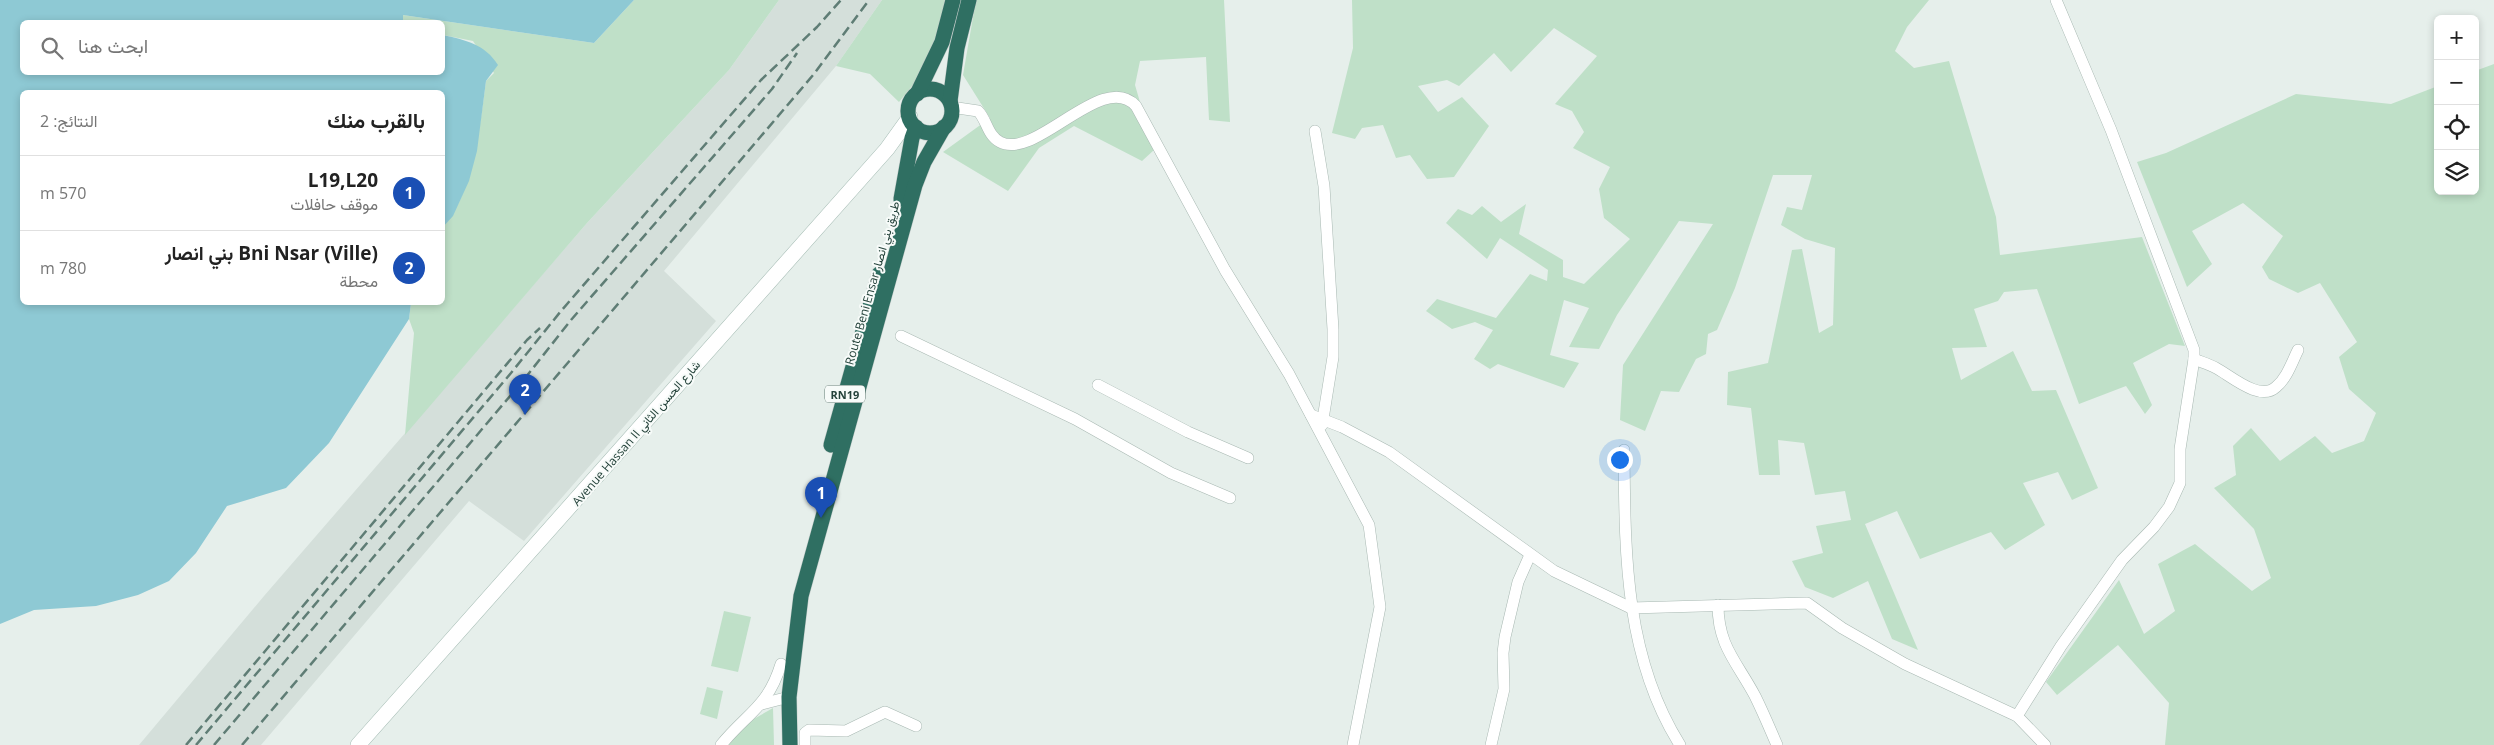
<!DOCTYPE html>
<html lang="ar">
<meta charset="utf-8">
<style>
body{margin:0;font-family:"Open Sans",Vazirmatn,sans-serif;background:#f6f6f6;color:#222;direction:rtl}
.controls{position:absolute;right:15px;top:15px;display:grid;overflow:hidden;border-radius:8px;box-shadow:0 2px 8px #0003}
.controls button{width:45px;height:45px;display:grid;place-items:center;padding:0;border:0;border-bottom:1px solid #e0e0e0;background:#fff;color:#222;font:25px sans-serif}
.you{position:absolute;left:1619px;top:459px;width:18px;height:18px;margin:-12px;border:4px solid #fff;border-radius:50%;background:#1a73e8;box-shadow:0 0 0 8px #1a73e833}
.badge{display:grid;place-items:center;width:32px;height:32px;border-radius:50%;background:#804e3d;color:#fff;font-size:16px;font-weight:700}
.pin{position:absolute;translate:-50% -41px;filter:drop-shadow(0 1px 2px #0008)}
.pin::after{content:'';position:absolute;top:26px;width:18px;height:15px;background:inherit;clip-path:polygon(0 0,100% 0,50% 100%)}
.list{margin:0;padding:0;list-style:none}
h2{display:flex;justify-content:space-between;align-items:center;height:65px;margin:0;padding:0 20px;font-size:21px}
h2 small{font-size:16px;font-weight:400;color:#767676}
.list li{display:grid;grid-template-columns:32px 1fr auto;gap:15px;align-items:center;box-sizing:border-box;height:75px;padding:0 20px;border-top:1px solid #e0e0e0}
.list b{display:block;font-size:19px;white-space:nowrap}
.list p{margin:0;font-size:16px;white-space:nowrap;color:#767676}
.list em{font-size:16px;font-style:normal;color:#767676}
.icon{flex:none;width:28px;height:28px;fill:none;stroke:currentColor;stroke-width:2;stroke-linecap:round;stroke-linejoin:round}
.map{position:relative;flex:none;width:2494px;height:745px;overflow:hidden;direction:ltr}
.search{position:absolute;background:#fff;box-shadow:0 2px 8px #0003;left:20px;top:20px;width:425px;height:55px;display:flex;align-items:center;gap:12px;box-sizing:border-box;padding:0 18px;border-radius:8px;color:#767676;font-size:19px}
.panel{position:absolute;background:#fff;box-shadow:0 2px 8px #0003;left:20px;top:90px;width:425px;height:215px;border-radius:8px;direction:rtl}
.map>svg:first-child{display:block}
.built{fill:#d4dfda}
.green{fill:#bfe0c8}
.water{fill:#8ec9d4}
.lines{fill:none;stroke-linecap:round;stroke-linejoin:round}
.street-casing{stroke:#a8b8b2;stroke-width:12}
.secondary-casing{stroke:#a4bbb3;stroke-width:16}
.highway-casing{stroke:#c2cac8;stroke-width:16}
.street{stroke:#fff;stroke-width:11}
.secondary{stroke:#fff;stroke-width:15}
.highway{stroke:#2f6f62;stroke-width:15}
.rail{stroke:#5f7d75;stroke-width:2.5;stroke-dasharray:10 5;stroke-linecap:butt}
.labels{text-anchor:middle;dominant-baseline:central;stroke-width:4;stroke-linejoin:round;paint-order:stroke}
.shield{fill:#f7fbf9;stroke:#637a73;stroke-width:1}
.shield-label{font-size:11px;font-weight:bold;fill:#24423a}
.street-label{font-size:12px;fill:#24423a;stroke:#f7fbf9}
</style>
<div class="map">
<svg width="2494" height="745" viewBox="0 0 2494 745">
<rect width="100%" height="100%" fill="#e6efeb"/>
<polygon class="built" points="779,0 882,0 836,66 664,271 716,321 524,541 469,501 261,745 139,745 264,596 587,223 729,70"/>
<g class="green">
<path d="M634 0H779L729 70 587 223 405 435 414 333 409 319 411 303 442 302 443 227C473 194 480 125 486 81L494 73 473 41 443 35 442 22H403V15L594 43Z"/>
<polygon points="882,0 952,0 921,75 899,102 870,74 836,66"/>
<polygon points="976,0 1224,0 1230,122 1209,120 1206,57 1140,61 1135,85 1154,150 1142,161 1074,126 1039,148 1008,191 943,152 990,118 963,75"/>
<polygon points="1352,0 1929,0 1907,27 1895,51 1914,68 1949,61 1996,217 2000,255 2142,237 2185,346 2169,344 2133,363 2152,405 2145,414 2126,386 2079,404 2037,289 2004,292 1998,301 1974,309 1987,347 1952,348 1961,380 2013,351 2032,391 2056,390 2098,488 2072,500 2058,472 2023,483 2045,525 2005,550 1991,532 1920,559 1897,511 1865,524 1918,650 1892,639 1868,581 1833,598 1805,587 1792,561 1823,553 1816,526 1851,520 1845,491 1815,495 1804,443 1778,440 1780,475 1759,475 1751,408 1727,405 1728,372 1768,363 1792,250 1802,249 1819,333 1833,325 1835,248 1805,239 1781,225 1787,207 1802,210 1812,175 1773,175 1735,288 1717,330 1708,334 1706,354 1696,359 1679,392 1661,391 1645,431 1620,420 1623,365 1713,224 1679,221 1617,315 1599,349 1569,347 1589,308 1564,300 1550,355 1579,363 1564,388 1498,364 1490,369 1474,359 1493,330 1475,322 1452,329 1426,311 1437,299 1496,318 1530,274 1547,281 1548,270 1500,238 1487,259 1446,223 1458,209 1472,215 1482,206 1501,222 1526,204 1519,234 1563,260 1563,277 1584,284 1630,239 1604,218 1599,189 1610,167 1573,148 1584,132 1572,111 1555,104 1597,56 1554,28 1511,72 1494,53 1459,86 1447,80 1418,86 1438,112 1462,97 1489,126 1454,177 1427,179 1410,155 1396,158 1383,125 1362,128 1355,139 1332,133 1353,48"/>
<polygon points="2494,64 2494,745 2165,745 2169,703 2118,645 2057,695 2046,682 2119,580 2144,634 2175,611 2158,564 2195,544 2252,591 2271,578 2254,529 2214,488 2236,475 2233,446 2251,428 2280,461 2315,436 2332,453 2364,441 2376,413 2349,389 2339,357 2357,342 2320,283 2298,293 2269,279 2262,267 2283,236 2243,203 2192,231 2212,264 2187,287 2137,162 2166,153 2296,94 2391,104 2438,86 2438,191 2475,191 2475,71"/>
<polygon points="724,611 751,617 738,672 711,666"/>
<polygon points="707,687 723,691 717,719 700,714"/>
<polygon points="773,708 774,745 727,745 752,720"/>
</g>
<path class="water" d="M0 0H634L594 43 403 15V22H22V72H442L443 35C465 40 485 44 498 65L486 81 477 151 469 181 453 216 443 227 442 92H22V302L411 303 409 319 329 443 286 488 227 506 196 553 169 581 138 595 96 606 34 610 0 624Z"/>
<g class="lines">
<g class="street-casing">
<g id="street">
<path d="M951 107 978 111C987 120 987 135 1000 142 1036 161 1103 69 1136 106L1225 270 1289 374 1369 525 1380 607 1353 745"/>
<polyline points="1315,131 1324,186 1333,329 1333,357 1322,425"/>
<polyline points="901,336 1075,419 1171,473 1230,498"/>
<path d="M2194 359C2201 362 2209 364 2216 368 2231 376 2260 402 2276 387 2287 378 2292 362 2298 350"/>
<polyline points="1098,385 1188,432 1248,458"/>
<polyline points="1311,415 1342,427 1389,452 1554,571 1631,608 1807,603 1842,628 1905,664 2017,716 2045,745"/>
<path d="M1624 450C1625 551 1624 656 1680 745"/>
<path d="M1718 605C1718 646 1737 662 1755 696 1763 712 1770 729 1777 745"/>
<polyline points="762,704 789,697"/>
<polyline points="2017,716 2061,646 2122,560 2154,527 2169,507 2180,483 2180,449 2194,359 2194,350 2111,130 2056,0"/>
<path d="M721 745C747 713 768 707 781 664"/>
<polyline points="805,745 805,733 809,730 846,731 885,712 916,726"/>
<polyline points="1491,745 1504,689 1503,653 1505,637 1518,582 1530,555"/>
</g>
</g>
<g class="secondary-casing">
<polyline id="secondary" points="358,745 887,149 910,117"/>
</g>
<g class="highway-casing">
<g id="highway">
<circle cx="930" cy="111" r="22"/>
<polyline points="917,94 942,42 953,0"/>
<polyline points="950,101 957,48 969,0"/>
<polyline points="901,199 912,138 916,127"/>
<polyline points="831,445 879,274"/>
<polyline points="790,745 789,697 801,596 915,185 924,162 944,127"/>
</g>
</g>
<use href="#street" class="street"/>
<use href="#secondary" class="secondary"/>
<use href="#highway" class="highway"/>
<g class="rail">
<polyline points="186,745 527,340 540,328"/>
<polyline points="196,745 511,373 561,311 761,80 817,27 841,0"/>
<polyline points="214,745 522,382 571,320 772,89 797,53"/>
<polyline points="242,745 814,74 869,0"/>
</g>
</g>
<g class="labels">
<rect class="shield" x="825" y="385.5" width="40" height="17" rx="4"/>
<g class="shield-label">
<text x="845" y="394">RN19</text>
</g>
<g class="street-label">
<text transform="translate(872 283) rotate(-74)">Route Beni Ensar طريق بني انصار</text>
<text transform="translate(636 433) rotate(-49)">Avenue Hassan II شارع الحسن الثاني</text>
</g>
</g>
</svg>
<div class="controls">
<button>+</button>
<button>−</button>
<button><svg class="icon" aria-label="locate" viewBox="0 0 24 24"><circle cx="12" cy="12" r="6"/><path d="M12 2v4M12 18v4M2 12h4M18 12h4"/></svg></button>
<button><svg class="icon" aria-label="layers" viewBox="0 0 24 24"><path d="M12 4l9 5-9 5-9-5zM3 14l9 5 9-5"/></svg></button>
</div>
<div class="you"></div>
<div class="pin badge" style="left:821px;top:518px;background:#1a4fb4">1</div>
<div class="pin badge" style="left:525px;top:415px;background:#1a4fb4">2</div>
<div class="search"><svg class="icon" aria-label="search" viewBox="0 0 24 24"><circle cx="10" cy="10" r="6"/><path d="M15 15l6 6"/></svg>ابحث هنا</div>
<section class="panel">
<h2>بالقرب منك<small>النتائج: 2</small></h2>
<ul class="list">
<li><span class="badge" style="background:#1a4fb4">1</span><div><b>L19,L20</b><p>موقف حافلات</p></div><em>570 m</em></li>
<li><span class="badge" style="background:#1a4fb4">2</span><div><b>Bni Nsar (Ville) بني انصار</b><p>محطة</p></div><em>780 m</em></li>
</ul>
</section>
</div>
